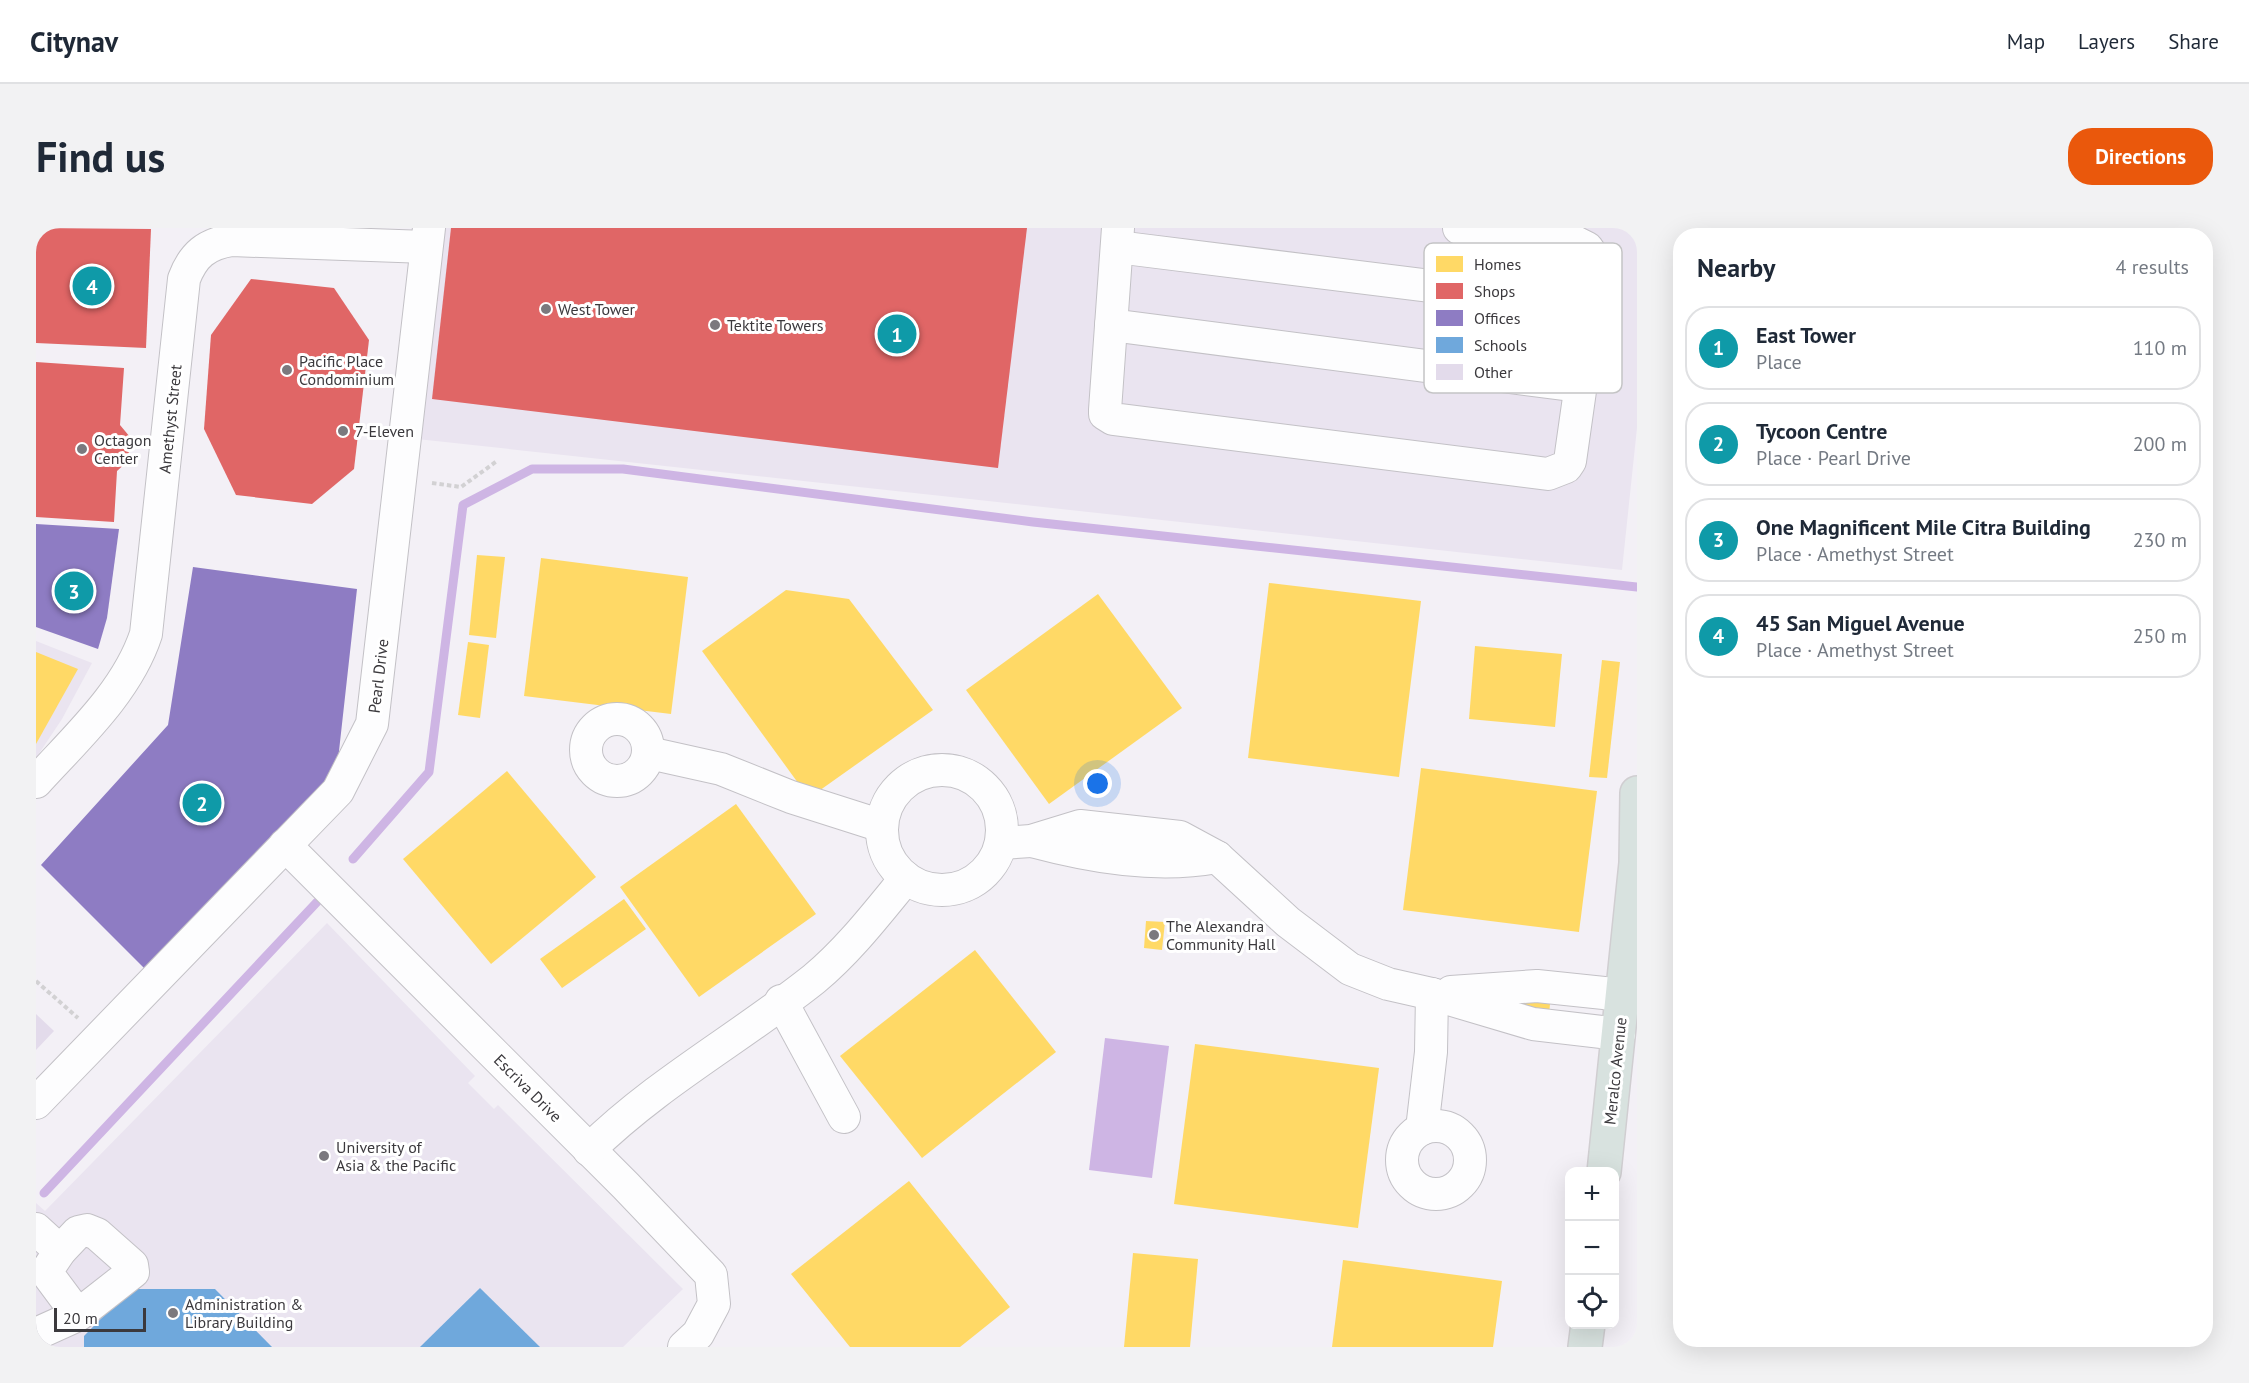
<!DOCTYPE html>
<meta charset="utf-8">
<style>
body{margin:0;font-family:"PT Sans",sans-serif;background:#f2f2f3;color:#1f2937}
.controls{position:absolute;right:18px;bottom:18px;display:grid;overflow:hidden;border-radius:12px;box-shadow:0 6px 24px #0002}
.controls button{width:54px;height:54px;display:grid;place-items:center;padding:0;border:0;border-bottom:2px solid #e0e1e3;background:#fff;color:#1f2937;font:30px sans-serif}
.scale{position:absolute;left:18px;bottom:15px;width:92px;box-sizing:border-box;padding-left:6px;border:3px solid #3b393d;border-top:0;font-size:16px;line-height:21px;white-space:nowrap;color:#3b393d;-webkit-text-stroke:4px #fff;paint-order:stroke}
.you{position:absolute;left:1062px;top:556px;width:21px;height:21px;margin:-15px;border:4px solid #fff;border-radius:50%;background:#1a73e8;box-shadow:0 0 0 9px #1a73e833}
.badge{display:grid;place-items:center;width:39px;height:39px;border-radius:50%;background:#ea580c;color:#fff;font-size:20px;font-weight:700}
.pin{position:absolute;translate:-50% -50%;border:3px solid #fff;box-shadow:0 2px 6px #0006}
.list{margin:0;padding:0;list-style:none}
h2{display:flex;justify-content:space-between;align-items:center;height:78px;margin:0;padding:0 24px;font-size:26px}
h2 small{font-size:20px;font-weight:400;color:#747a83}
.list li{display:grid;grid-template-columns:39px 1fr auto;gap:18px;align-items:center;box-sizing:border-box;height:84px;margin:0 12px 12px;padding:0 12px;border:2px solid #e0e1e3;border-radius:24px}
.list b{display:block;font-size:22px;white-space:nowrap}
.list p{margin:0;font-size:20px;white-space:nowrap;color:#747a83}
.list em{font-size:20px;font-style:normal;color:#747a83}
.icon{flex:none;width:33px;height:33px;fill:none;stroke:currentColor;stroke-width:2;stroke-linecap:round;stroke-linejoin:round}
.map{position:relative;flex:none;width:1601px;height:1119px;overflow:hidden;border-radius:24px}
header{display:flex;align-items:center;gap:36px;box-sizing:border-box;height:84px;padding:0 30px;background:#fff;border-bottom:2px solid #e0e1e3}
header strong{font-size:28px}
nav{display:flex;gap:33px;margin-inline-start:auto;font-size:21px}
.intro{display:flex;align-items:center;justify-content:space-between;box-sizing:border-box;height:144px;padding:0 36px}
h1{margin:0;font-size:42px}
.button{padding:15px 27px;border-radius:24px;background:#ea580c;color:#fff;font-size:21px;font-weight:700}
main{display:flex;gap:36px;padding:0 36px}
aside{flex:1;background:#fff;border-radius:24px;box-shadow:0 6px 24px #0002}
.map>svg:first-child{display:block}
.built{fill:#eae4f0}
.water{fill:#ceb5e4}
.homes{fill:#ffd966}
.shops{fill:#e06666}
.offices{fill:#8e7cc3}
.schools{fill:#6fa8dc}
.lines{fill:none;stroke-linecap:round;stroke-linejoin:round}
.stream{stroke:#ceb5e4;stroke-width:9}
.building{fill:#e3dbeb}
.minor-casing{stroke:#c3c1c6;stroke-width:34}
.major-casing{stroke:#d0ced1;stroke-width:36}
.path{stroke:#d2d1d3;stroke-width:4;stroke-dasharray:4.5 3;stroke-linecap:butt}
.minor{stroke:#fdfdfe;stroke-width:32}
.major{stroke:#d8e2df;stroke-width:33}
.poi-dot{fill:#7b797e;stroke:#fff;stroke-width:2}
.labels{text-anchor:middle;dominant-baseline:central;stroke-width:6;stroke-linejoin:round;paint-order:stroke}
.poi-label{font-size:16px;fill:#3b393d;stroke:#fff;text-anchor:start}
.street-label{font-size:16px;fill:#3b393d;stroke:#fff}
.key{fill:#fff;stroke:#c4c4c5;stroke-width:1.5}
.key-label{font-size:16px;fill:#3b393d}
</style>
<header>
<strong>Citynav</strong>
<nav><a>Map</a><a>Layers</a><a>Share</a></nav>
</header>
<div class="intro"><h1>Find us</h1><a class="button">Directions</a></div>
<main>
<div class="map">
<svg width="1601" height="1119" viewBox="0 0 1601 1119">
<rect width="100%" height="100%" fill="#f3f0f6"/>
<g class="built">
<polygon points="396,0 1601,0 1601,200 1586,342 381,211"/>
<polygon points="0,413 56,435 26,491 0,530"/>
<polygon points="291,695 439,848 432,855 458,881 462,877 647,1061 587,1119 0,1119 0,975 9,983"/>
</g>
<polygon class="water" points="1069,810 1133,818 1116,950 1053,942"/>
<g class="homes">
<polygon points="441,327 469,329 460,410 433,407"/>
<polygon points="505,330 652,349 635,486 488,468"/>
<polygon points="1233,355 1385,373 1363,549 1212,530"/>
<polygon points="750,362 813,371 897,482 773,570 666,423"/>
<polygon points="1062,366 1146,480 1013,576 930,462"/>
<polygon points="432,414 453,417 444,490 422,487"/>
<polygon points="1439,418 1526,426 1519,499 1433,491"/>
<polygon points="0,424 42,441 0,516"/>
<polygon points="1566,432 1584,434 1571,550 1553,549"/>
<polygon points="1385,540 1561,563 1543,704 1367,682"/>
<polygon points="471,543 560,649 455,736 367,631"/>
<polygon points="700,576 780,686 663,769 584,659"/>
<polygon points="588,671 610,701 526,760 504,731"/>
<polygon points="1110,693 1129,694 1126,722 1108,720"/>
<polygon points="939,722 1020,824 886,930 804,828"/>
<polygon points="1484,763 1515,767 1513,786 1481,782"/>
<polygon points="1159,816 1343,840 1322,1000 1138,976"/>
<polygon points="873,953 974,1079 924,1119 814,1119 755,1046"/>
<polygon points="1097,1025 1162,1031 1154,1119 1088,1119"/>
<polygon points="1307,1032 1466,1053 1457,1119 1296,1119"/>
</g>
<g class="shops">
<polygon points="0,0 115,1 110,120 0,115"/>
<polygon points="415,0 991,0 962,240 396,171"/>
<polygon points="215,51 298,60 333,112 318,241 276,276 200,267 168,201 175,107"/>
<polygon points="0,134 88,140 84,197 94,209 92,233 81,243 78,294 0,289"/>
</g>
<g class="offices">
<polygon points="0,296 83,301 71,390 62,421 0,399"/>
<polygon points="157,339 321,361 301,541 112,744 5,637 132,497"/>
</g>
<g class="schools">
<polygon points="444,1060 504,1119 384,1119"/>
<polygon points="94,1061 179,1061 236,1119 48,1119 48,1108"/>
</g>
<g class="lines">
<g class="stream">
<polyline points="317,631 393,544 427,277 496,241 587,241 997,294 1601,359"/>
<polyline points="8,965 281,674"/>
</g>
</g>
<polygon class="building" points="0,786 18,803 0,822"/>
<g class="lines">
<g class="minor-casing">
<g id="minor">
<polyline points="1082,0 1069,182 1069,186 1077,191 1512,246 1530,239 1534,233 1562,36 1551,20 1541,15 1423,0"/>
<polyline points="1081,19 1556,78"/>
<polyline points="1075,97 1543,158"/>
<circle cx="581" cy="522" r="31"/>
<polyline points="613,525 685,541 755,569 846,598"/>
<circle cx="906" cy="602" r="60"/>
<path d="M0 554C40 510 91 464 110 406L148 51C157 27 170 16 196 12L390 19"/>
<path d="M996 613C1056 629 1120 640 1181 629"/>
<polyline points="965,615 995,613 1044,598 1144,609 1181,629 1252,694 1314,741 1352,756 1396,766 1497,796 1583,806"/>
<polyline points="249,617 590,958 675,1047 678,1076 662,1106 648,1119"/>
<polyline points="1415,764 1501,758 1587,767"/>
<polyline points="745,773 808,889"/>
<polyline points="0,875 302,563 336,496 393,0"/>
<circle cx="1400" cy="932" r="34"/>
<polyline points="1386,901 1395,824 1396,766"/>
<path d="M553 922C621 855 704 810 778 751 813 722 842 684 870 650"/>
<polyline points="0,1001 24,1023"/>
<polyline points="0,1106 42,1087 97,1044 96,1037 61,1006 51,1002 42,1004 24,1023 10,1044 42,1087"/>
</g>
</g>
<g class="major-casing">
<g id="major">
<polyline points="1568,944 1600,635 1601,565"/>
<polyline points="1549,1119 1552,1096"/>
</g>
</g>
<g class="path">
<polyline points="396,255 425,259 461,233"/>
<polyline points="0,753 42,790"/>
</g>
<use href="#minor" class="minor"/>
<use href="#major" class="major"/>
</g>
<g class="poi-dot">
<circle cx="510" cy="81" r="6"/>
<circle cx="679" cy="97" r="6"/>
<circle cx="251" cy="142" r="6"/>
<circle cx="307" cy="203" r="6"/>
<circle cx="46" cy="221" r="6"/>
<circle cx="1118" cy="707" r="6"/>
<circle cx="288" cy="928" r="6"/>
<circle cx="137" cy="1085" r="6"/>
</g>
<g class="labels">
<g class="poi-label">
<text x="522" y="81">West Tower</text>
<text x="691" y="97">Tektite Towers</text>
<text x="263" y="133">Pacific Place<tspan x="263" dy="18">Condominium</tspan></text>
<text x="319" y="203">7-Eleven</text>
<text x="58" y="212">Octagon<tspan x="58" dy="18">Center</tspan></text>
<text x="1130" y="698">The Alexandra<tspan x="1130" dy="18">Community Hall</tspan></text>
<text x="300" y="919">University of<tspan x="300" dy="18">Asia &amp; the Pacific</tspan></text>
<text x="149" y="1076">Administration &amp;<tspan x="149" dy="18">Library Building</tspan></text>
</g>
<g class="street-label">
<text transform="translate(134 191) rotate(-84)">Amethyst Street</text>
<text transform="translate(342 448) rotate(-83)">Pearl Drive</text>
<text transform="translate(1579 843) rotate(-84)">Meralco Avenue</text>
<text transform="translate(492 860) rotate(45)">Escriva Drive</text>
</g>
</g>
<rect x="1388" y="15" width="198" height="150" rx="9" class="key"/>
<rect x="1400" y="28" width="27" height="16" fill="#ffd966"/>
<rect x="1400" y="55" width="27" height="16" fill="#e06666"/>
<rect x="1400" y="82" width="27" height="16" fill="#8e7cc3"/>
<rect x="1400" y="109" width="27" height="16" fill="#6fa8dc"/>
<rect x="1400" y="136" width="27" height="16" fill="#e3dbeb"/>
<g class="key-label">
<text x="1438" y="42">Homes</text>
<text x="1438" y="69">Shops</text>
<text x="1438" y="96">Offices</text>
<text x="1438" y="123">Schools</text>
<text x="1438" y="150">Other</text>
</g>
</svg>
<div class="controls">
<button>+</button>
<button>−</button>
<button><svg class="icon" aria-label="locate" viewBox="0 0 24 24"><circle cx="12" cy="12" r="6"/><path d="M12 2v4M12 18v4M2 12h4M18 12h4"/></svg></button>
</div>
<div class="scale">20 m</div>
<div class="you"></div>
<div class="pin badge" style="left:861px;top:106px;background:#0f9aa8">1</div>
<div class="pin badge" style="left:166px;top:575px;background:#0f9aa8">2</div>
<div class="pin badge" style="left:38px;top:363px;background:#0f9aa8">3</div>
<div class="pin badge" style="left:56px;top:58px;background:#0f9aa8">4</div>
</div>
<aside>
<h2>Nearby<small>4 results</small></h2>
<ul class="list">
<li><span class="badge" style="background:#0f9aa8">1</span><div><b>East Tower</b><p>Place</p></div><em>110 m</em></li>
<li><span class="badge" style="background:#0f9aa8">2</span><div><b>Tycoon Centre</b><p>Place · Pearl Drive</p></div><em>200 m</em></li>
<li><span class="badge" style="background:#0f9aa8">3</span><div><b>One Magnificent Mile Citra Building</b><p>Place · Amethyst Street</p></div><em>230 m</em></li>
<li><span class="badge" style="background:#0f9aa8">4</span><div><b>45 San Miguel Avenue</b><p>Place · Amethyst Street</p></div><em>250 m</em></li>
</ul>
</aside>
</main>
